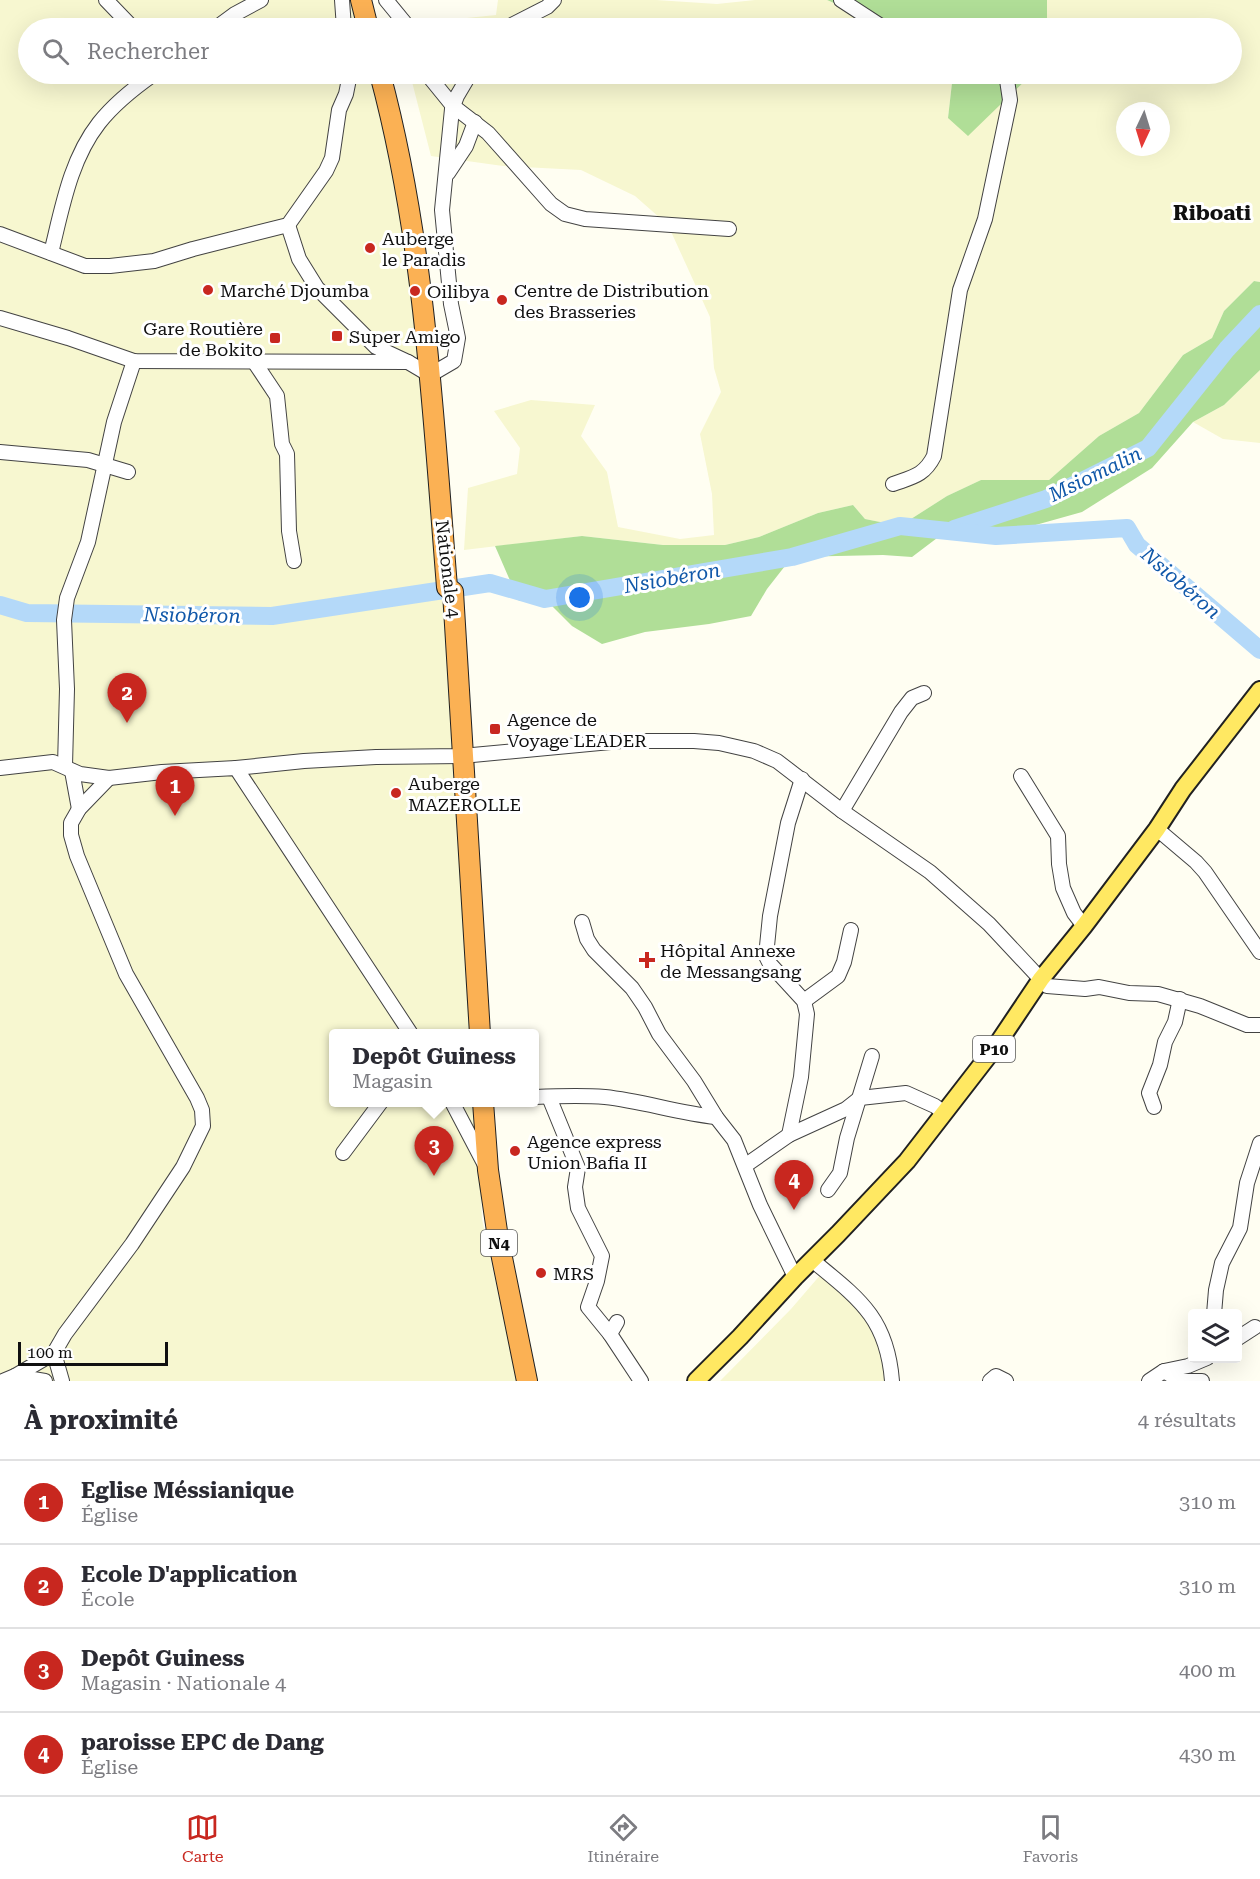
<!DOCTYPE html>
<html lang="fr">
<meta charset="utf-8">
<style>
body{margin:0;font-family:"Roboto Serif",serif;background:#f2f2f3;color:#2b2b33}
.controls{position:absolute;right:18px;bottom:18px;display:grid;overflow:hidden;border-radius:6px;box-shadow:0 6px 24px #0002}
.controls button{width:54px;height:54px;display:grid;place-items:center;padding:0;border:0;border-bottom:2px solid #e1e1e2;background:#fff;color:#2b2b33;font:30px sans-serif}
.compass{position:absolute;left:1116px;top:102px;width:54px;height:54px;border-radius:50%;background:#fff;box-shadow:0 6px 24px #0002;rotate:184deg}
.scale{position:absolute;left:18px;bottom:15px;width:150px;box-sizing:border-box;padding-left:6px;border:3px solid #101010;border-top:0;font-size:16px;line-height:21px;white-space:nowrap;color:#101010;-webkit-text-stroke:4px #fff;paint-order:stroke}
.you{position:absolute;left:580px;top:598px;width:21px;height:21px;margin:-15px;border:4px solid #fff;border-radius:50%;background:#1a73e8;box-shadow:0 0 0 9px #1a73e833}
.badge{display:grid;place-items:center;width:39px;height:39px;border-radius:50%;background:#c8271f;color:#fff;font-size:20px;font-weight:700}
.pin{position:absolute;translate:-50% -50px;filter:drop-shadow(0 2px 3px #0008)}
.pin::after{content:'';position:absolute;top:32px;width:21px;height:18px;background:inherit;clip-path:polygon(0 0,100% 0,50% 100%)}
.popup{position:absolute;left:329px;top:1029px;width:210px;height:78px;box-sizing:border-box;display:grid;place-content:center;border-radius:6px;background:#fff;filter:drop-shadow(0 2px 4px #0005);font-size:20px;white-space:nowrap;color:#7c7c81}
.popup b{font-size:22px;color:#2b2b33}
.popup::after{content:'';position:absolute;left:50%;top:100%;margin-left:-12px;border:12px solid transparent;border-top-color:#fff}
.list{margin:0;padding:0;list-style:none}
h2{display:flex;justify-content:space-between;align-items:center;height:78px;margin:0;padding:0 24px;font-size:26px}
h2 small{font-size:20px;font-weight:400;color:#7c7c81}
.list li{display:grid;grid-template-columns:39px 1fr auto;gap:18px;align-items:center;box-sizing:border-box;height:84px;padding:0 24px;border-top:2px solid #e1e1e2}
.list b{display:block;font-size:22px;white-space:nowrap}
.list p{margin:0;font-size:20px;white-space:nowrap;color:#7c7c81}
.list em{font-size:20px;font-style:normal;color:#7c7c81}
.icon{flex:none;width:33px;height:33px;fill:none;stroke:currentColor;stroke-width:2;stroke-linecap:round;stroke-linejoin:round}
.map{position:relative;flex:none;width:1260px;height:1381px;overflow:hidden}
.search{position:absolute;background:#fff;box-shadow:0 6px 24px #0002;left:18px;right:18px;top:18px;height:66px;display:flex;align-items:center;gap:15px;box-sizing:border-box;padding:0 21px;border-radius:33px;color:#7c7c81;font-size:22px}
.sheet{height:414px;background:#fff}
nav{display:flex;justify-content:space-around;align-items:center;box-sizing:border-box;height:84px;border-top:2px solid #e1e1e2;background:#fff;font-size:16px;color:#7c7c81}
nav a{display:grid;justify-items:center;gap:3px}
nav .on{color:#c8271f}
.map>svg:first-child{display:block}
.farmland{fill:#f7f7d0;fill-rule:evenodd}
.forest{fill:#b0de97}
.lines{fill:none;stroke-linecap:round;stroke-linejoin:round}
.river{stroke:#b4d9f9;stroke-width:18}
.minor-casing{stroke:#434343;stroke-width:16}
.major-casing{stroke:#212121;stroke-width:20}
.highway-casing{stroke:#212121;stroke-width:22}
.minor{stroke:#fff;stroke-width:14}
.major{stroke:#ffe862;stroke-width:16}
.highway{stroke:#fbb154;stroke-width:20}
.poi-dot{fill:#c8271f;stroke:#fff;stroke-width:2}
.labels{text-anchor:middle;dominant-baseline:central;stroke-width:6;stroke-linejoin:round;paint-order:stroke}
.shield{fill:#fff;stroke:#585858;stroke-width:1.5}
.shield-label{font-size:16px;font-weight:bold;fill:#101010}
.poi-label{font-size:18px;fill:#101010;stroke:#fff;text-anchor:start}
.street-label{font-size:18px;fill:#101010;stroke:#fff}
.water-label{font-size:20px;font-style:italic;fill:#1158a9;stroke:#fff}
.quarter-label{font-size:21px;font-weight:bold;fill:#101010;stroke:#fff}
</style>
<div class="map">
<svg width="1260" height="1381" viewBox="0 0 1260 1381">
<rect width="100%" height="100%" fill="#fffef2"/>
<g class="farmland">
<polygon points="0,0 355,0 363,28 28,28 28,74 377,74 420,245 474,1033 334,1034 334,1102 477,1103 482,1219 517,1381 0,1381"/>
<polygon points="498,0 656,0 717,4 755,0 827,0 882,25 886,28 398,28 398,25 496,15"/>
<path d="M1047 0H1260V282L1254 281 1224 311 1212 338 1183 355 1139 413 1099 436 1049 480H981L947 496 900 526 865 519 853 505 818 513 759 537 725 545H663L582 536 464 550 468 488 517 474 520 448 494 411 531 400 595 405 581 436 607 472 618 527 680 539 714 535 712 494 700 434 721 392 714 368 710 317 668 225 635 196 581 170 503 166 431 156 410 74H934L952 83 948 118 1005 99 1032 74H1232V28H1047ZM1125 111H1161V147H1125Z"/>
<polygon points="1260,370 1260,443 1223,439 1193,422 1224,405"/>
<polygon points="822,1273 864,1308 880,1336 888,1381 720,1381 791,1309"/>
</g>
<g class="forest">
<polygon points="827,0 1047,0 1047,28 886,28 882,24"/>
<polygon points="934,74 1032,74 968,136 948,118 952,83"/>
<polygon points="1254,281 1260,282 1260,370 1224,405 1193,422 1152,468 1082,512 996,536 945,532 912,557 883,555 792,557 767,589 751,616 709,624 645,632 602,644 572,626 545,599 519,601 495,546 582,536 663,545 725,545 759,537 818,513 853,505 865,519 900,526 947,496 981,480 1049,480 1099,436 1139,413 1183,355 1212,338 1224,311"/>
</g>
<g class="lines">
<g class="river">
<polyline points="954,529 1046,499 1148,448 1227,349 1260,314"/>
<polyline points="0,605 27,613 272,616 490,583 545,599 792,557 900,526 996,536 1127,528 1137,545 1260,650"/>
</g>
<g class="minor-casing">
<g id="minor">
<polyline points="106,0 133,28"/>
<polyline points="342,0 344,28"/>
<polyline points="386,0 409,28"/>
<polyline points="841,0 884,28"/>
<polyline points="216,28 235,14 261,0"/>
<polyline points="506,28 547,7 554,0"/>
<polyline points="427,74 453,106 488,133 551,204 565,214 585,219 729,229"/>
<polyline points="448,173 466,146 475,122"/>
<polyline points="0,234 85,266 110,266 154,261 193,249 288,225 326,171 332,158 339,110 346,94 350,74"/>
<path d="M51 253C62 209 70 160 99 123 114 104 134 88 154 74"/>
<polyline points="0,318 68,338 134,361 408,362 376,347 317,288 299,259 288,225"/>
<polyline points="408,362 430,375 454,361 458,338 451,304 442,210 452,109 457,96 470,74"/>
<polyline points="255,363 277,396 282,444 287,454 289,531 294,561"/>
<polyline points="0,452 88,460 128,472"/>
<path d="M893 484C912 477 924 476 934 456L960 290 985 219 1010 100 1007 80 1001 74"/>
<polyline points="65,766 67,689 64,620 67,598 88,542 114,422 134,361"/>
<polyline points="0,768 53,762 80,774 109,778 162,772 236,768 411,1034"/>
<polyline points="236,768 304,761 376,757 462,756 621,741 694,741 719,743 754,751 777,761 842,811 930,872 989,924 1047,986 1085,989 1099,987 1129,993 1158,994 1200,1006 1247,1025 1260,1025"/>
<polyline points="72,771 79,809"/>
<polyline points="1021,776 1058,836 1059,864 1063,888 1074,913 1084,926"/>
<polyline points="842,811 901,712 912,698 924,693"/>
<polyline points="1157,829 1196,862 1205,872 1260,952"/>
<polyline points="582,922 587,939 594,950 632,988 645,1007 659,1034 694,1081 716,1117 734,1140 760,1205 795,1277"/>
<polyline points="804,1001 838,976 844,962 851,930"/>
<path d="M534 1097C558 1096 581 1095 605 1097 642 1101 678 1113 716 1117"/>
<polyline points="549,1097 578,1168 575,1187 578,1208 602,1256 597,1281 588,1307 610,1334"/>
<polyline points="452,1102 485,1165"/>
<polyline points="1154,1107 1149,1093 1160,1065 1165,1042 1175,1022 1180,999"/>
<polyline points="789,1135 801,1077 807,1014 804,1001 770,964 766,956 770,916 788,823 802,779"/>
<polyline points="343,1153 381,1102"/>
<polyline points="746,1165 789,1135 846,1109 860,1098 906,1093 935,1106 944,1113"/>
<polyline points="828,1190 840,1173 847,1138 872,1056"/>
<path d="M812 1260C858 1298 887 1317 892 1381"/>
<polyline points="1214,1314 1216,1290 1222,1263 1240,1228 1247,1183 1260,1143"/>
<polyline points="617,1322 610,1334 641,1381"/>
<polyline points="1238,1338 1255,1327"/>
<polyline points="54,1353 62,1381"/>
<polyline points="1164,1371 1180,1381 1202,1381"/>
<polyline points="15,1376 54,1353 65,1334 132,1244 183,1167 203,1126 202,1110 197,1098 126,974 77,856 71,835 71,823 79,809 109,778"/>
<polyline points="3,1381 15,1376 45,1381"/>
<polyline points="990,1381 996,1376 1006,1381"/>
<polyline points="1149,1381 1164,1371 1188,1366 1207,1358"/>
</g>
</g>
<g class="major-casing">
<polyline id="major" points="696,1381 740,1337 795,1277 838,1234 907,1161 996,1046 1041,979 1084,926 1157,829 1183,789 1260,690"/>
</g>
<g class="highway-casing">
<g id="highway">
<polyline points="361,0 368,28"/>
<path d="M380 74C425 241 433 415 447 587L453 592 480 1034"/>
<polyline points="483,1102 488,1170 498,1238 527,1381"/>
</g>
</g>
<use href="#minor" class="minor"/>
<use href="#major" class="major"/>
<use href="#highway" class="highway"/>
</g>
<g class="poi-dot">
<circle cx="370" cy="248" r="6"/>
<circle cx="208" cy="290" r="6"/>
<circle cx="415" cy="291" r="6"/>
<circle cx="502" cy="300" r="6"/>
<rect x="331" y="330" width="12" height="12" rx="3"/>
<rect x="269" y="332" width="12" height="12" rx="3"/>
<rect x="489" y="723" width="12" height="12" rx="3"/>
<circle cx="396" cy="793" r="6"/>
<path d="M644 951h6v6h6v6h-6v6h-6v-6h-6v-6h6z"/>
<circle cx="515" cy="1151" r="6"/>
<circle cx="541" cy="1273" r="6"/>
</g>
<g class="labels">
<g class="shield">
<rect x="973" y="1036" width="42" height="26" rx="4.5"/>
<rect x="481" y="1230" width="36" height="26" rx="4.5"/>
</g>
<g class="shield-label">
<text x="994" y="1049">P10</text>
<text x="499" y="1243">N4</text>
</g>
<g class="poi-label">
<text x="382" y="238">Auberge<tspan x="382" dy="21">le Paradis</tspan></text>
<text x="220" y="290">Marché Djoumba</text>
<text x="514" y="290">Centre de Distribution<tspan x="514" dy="21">des Brasseries</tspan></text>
<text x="427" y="291">Oilibya</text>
<text x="263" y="328" text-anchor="end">Gare Routière<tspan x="263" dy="21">de Bokito</tspan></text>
<text x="349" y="336">Super Amigo</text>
<text x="507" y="719">Agence de<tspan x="507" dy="21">Voyage LEADER</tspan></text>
<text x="408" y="783">Auberge<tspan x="408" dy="21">MAZEROLLE</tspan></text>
<text x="660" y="950">Hôpital Annexe<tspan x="660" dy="21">de Messangsang</tspan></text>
<text x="527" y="1141">Agence express<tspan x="527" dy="21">Union Bafia II</tspan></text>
<text x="553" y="1273">MRS</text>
</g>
<g class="street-label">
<text transform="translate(448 569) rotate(83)">Nationale 4</text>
</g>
<g class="water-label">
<text transform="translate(1095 474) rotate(-26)">Msiomalin</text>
<text transform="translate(672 578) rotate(-10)">Nsiobéron</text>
<text transform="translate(1181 583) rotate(41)">Nsiobéron</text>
<text transform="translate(192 615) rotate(1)">Nsiobéron</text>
</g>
<g class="quarter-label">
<text x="1212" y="213">Riboati</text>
</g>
</g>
</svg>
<div class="controls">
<button><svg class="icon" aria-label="layers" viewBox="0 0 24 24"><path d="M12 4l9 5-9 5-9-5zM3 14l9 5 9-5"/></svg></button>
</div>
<svg class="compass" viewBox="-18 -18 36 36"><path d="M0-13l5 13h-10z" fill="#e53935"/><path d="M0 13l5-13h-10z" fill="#7c7c81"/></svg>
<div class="scale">100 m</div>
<div class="you"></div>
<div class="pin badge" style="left:175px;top:816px">1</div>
<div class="pin badge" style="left:127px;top:723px">2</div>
<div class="pin badge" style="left:434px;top:1176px">3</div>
<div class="popup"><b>Depôt Guiness</b>Magasin</div>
<div class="pin badge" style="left:794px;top:1210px">4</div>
<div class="search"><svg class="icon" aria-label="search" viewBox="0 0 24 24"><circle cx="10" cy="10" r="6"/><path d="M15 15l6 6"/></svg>Rechercher</div>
</div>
<section class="sheet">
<h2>À proximité<small>4 résultats</small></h2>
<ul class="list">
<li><span class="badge">1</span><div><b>Eglise Méssianique</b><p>Église</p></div><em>310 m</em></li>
<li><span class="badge">2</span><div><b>Ecole D'application</b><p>École</p></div><em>310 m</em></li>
<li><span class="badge">3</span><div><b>Depôt Guiness</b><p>Magasin · Nationale 4</p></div><em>400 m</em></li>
<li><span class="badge">4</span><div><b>paroisse EPC de Dang</b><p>Église</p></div><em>430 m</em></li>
</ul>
</section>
<nav>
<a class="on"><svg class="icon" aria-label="map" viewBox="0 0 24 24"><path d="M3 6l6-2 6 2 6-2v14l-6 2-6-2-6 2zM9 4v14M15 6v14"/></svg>Carte</a>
<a><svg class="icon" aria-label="directions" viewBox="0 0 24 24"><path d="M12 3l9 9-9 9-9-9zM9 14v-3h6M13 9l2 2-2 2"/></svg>Itinéraire</a>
<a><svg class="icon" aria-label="saved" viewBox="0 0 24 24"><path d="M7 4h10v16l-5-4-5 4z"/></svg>Favoris</a>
</nav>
